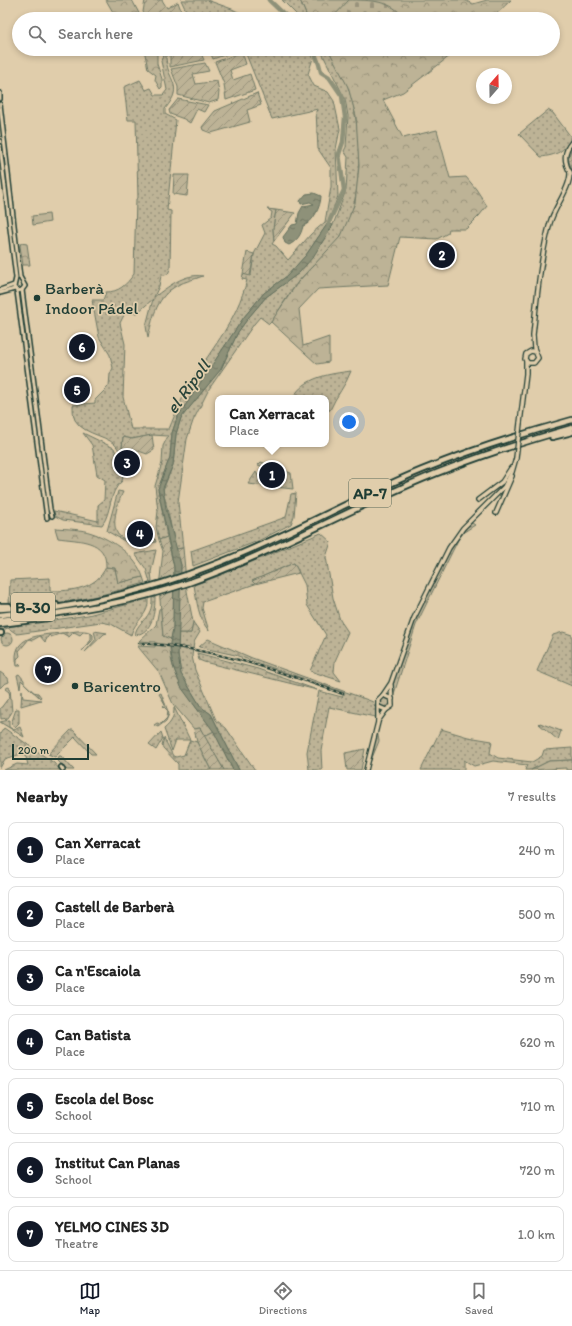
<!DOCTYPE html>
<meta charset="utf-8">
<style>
body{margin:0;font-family:Itim,sans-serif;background:#f2f2f2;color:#222}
.compass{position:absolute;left:476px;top:68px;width:36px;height:36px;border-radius:50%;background:#fff;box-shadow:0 2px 6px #0003;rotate:20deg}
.scale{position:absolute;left:12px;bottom:10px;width:77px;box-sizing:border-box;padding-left:4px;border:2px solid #1f3d34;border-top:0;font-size:11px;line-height:14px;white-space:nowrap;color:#1f3d34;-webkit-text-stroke:3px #e0cdab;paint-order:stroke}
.you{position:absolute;left:349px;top:422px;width:14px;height:14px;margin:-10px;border:3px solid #fff;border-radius:50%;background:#1a73e8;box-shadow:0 0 0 6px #1a73e833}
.badge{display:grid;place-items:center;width:26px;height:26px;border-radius:50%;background:#111827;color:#fff;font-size:13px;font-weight:700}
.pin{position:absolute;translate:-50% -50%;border:2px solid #fff;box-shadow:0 1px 4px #0006}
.popup{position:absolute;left:215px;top:395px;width:114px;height:52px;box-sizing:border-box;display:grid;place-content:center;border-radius:8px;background:#fff;filter:drop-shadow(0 1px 3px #0005);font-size:13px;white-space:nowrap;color:#767676}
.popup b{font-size:15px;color:#222}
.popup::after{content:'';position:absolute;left:50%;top:100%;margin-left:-8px;border:8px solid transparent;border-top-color:#fff}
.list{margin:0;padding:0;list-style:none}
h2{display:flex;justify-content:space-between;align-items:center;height:52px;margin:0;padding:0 16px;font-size:17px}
h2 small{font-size:13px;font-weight:400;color:#767676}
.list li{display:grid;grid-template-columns:26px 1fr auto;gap:12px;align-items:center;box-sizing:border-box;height:56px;margin:0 8px 8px;padding:0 8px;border:1px solid #e0e0e0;border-radius:8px}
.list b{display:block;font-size:15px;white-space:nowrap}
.list p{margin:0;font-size:13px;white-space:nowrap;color:#767676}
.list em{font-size:13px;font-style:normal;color:#767676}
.icon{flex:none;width:22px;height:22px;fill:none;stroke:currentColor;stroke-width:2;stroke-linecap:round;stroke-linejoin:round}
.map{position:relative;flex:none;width:572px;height:770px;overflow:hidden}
.search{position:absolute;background:#fff;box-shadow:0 2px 6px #0003;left:12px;right:12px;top:12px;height:44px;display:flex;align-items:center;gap:10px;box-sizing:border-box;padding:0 14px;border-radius:22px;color:#767676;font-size:15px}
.sheet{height:500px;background:#fff}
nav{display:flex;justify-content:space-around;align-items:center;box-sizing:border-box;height:56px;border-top:1px solid #e0e0e0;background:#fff;font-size:11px;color:#767676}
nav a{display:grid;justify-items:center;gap:2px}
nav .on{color:#111827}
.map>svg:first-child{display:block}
.grass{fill:url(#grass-dots);stroke:#6e7865}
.forest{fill:url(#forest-crowns);stroke:#6e7865}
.cemetery{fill:url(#cemetery-stones);stroke:#6e7865}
.garden{fill:url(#garden-furrows);stroke:#6e7865}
.pitch{fill:#bdb396;stroke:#6e7865}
.water{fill:url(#water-ripples);stroke:#626f5d}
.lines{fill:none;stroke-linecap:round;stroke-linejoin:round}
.river{stroke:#8e9179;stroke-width:4.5}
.tertiary-casing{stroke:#1f3d34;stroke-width:6}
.secondary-casing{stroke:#1f3d34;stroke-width:6}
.motorway-casing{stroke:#1f3d34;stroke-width:8}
.tertiary{stroke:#e0cdab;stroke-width:3}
.secondary{stroke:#e0cdab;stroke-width:3.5}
.motorway{stroke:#e0cdab;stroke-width:4.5}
.rail-casing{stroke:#1f3d34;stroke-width:2.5}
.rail{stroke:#e0cdab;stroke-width:1;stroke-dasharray:3;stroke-linecap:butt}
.secondary-bridge-casing{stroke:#1f3d34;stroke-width:6;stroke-linecap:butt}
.secondary-bridge{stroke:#e0cdab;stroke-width:3.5}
.poi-dot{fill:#1f3d34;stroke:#e0cdab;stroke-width:1.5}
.labels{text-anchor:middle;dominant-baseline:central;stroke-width:3.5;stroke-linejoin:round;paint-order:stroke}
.shield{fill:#e0cdab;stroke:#596858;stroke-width:1}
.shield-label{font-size:16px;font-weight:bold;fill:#1f3d34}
.poi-label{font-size:17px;fill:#1f3d34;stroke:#e0cdab;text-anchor:start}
.water-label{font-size:18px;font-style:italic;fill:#2a453b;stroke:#e0cdab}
</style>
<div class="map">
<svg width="572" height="770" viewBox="0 0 572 770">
<defs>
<pattern id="grass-dots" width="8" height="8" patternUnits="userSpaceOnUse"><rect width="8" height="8" fill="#bdb396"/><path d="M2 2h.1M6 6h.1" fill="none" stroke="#99937b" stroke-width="1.8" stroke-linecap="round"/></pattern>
<pattern id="forest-crowns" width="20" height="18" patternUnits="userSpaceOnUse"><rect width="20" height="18" fill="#bdb396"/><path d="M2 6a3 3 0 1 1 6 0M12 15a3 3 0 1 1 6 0" fill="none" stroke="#99937b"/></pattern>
<pattern id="cemetery-stones" width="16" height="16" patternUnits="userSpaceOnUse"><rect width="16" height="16" fill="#bdb396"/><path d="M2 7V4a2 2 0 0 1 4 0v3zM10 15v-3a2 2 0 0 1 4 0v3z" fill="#99937b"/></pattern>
<pattern id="garden-furrows" width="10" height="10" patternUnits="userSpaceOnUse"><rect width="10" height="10" fill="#bdb396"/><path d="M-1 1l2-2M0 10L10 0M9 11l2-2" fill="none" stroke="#99937b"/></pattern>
<pattern id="water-ripples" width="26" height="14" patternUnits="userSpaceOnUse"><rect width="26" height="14" fill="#8e9179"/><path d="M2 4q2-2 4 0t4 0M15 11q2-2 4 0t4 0" fill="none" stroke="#737864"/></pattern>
</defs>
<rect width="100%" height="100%" fill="#e0cdab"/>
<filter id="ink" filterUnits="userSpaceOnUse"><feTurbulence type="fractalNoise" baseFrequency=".025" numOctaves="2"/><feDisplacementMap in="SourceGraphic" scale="8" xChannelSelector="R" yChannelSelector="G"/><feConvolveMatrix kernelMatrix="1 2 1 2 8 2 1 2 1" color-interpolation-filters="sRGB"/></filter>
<g filter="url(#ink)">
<g class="grass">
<polygon points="181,0 207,0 232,9 252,19 190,19"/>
<polygon points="282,0 300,0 308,19 301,19"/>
<polygon points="209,49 242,49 213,59"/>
<path d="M244 49H309L313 58 308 74 314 86 328 92 334 101 340 129 336 149 338 196 328 223 306 255 287 276 264 293 244 317 177 418 172 433 170 457 158 489 167 537 159 540 156 527 158 511 155 486 162 463 163 446 168 436 152 435 132 439 123 437 122 449 119 450C111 434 85 437 75 420 73 416 73 409 73 405L95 403V400L109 386 110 374 113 368 110 355 99 337 92 300H103L106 292C119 292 126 285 134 274L136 199 138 198 136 120H128L124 87 140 80 146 90 151 88 155 95H163L167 90 161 61 163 55H166C166 82 186 84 165 109V114L176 120 167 210 171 211 170 269 168 274 161 276 159 286 154 297C168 287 184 273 203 276 193 280 181 282 173 288 156 299 152 320 148 338L146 326 153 299 137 313H125L120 323 125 344 123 397 131 429H169C176 412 183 395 193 379 215 344 236 321 247 280L242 279 243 274 251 275 254 254 265 233 262 225 271 218 272 212 267 209 276 210 273 229 274 241 272 244 276 246 288 260 311 234 325 222 331 187V168L318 149 316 111 318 109 272 119Z"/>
<path d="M320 49H328C336 60 344 74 348 87 362 124 365 204 340 237 328 253 311 266 298 282 289 293 281 307 273 320L269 324 260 317 254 324 209 389 193 421 187 439 178 502 183 548 176 549 163 490 173 465 176 434 181 418 221 369 238 332 249 317 266 297 299 273 327 235 333 225 346 190 348 157 344 151 346 147 348 116 345 99Z"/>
<path d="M548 110 553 113 571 137C565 152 556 155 541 157L519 134Z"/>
<path d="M351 371C346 385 336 396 330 410L326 411V398H293C304 377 329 374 351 371Z"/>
<path d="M83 433 114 448 124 473 122 481C108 493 112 512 102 525L63 520 55 516 54 511 98 521V505L104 500 105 480 97 475 92 445Z"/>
<polygon points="261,462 291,473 293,489 248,484 256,472 262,483 275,484 280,473 258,465"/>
<path d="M118 491 123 492C117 504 107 534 125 539L130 530 132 533H135L134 539 143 541 155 539 156 542 133 546 107 531Z"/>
<polygon points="296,493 294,516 291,524 258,541 193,566 191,551 286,517 291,494"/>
<polygon points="472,523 475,525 464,532 458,540 416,625 393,697 391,687 412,625 449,551 462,532"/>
<path d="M321 533 331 542 326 557 333 598 340 620 348 632 335 661 334 672 341 681 310 671 326 635 307 605 305 585 294 563 252 581 255 584 203 602 202 608 209 631C198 618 197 602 194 585L216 577Z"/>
<polygon points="156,550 151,572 152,581 150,582 146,569 135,554"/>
<path d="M106 567 115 568 118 583 143 577 145 583C117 591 90 599 61 602 44 603 26 603 9 603L10 580 50 578V591C72 591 96 589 106 567Z"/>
<path d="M155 597C155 611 153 633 135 635 137 620 153 620 152 598Z"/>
<path d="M148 599C150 615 134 621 131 635L111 624 101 622 17 634 8 628 0 631V628L88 615Z"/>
<polygon points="193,622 200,632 194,642 192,656 195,670 216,720 226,728 255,770 239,770 211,714 201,707 181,674 178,655 178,633 191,633"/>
<path d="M77 631C82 631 89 630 93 635V640L82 651 91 640V634L88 632H83L80 635 74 632 69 637 62 633Z"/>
<polygon points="94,631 107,633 104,634 85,652 96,639"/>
<polygon points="563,632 572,635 572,686 537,671 553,635"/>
<circle cx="7" cy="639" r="6"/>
<path d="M62 633 51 637 49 635 45 642 40 636 33 640 29 639 19 651 20 656 17 659V662L21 666H17C10 635 40 635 62 633Z"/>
<polygon points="208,639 252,658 368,700 373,702 377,711 375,717 329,707 321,751 322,770 309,770 307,752 319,691 342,697 345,693 235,655 199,647"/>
<polygon points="197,653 258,669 317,690 204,662 199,660"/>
<polygon points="19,674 24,680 24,683 33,692 38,693 41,697 40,698 21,680 20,688 17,675"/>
<polygon points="8,687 10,688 12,712 8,718 1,719 0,709 10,696 9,692 5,689"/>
<polygon points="22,690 23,698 41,700 21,706"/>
<polygon points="161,693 169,714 166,721 158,727 154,725 157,723 161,724 167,718 168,711 163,706 165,704 159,694"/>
<polygon points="383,697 390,700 391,705 389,708 381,709 378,701"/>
<path d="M174 707 190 740H176L172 751 164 729C172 722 174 718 174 707Z"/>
<polygon points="16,709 19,709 19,723 15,727 11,724"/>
<polygon points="9,720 9,727 14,730 20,727 24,737 0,722"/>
<polygon points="4,728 54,763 60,770 4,770 17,764 28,765 26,757 21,754 5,759 0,768 0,734"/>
<polygon points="441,729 468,737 492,741 490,753 498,758 532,762 542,756 544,750 572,748 572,760 549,761 531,770 525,770 527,765 493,761 474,766 464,760 464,770 421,770"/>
<polygon points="71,730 73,730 96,754 91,754 75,737 55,757 48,754"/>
<polygon points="377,730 379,741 367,770"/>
<polygon points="214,731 233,770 224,770 204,736"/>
<polygon points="161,732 163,738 156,750 149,745"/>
<polygon points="164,738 173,756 176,757 184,755 190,740 197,742 211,770 178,770 178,764 163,748 162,745"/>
<polygon points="59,756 61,756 74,770 67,770 58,761"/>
</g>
<g class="forest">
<polygon points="106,0 132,0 142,19 117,19"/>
<polygon points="300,0 464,0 473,4 487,0 511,0 491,19 308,19"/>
<polygon points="141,49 157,49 157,64 162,79 162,87 160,89 155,80 156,75 148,69 145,54"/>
<polygon points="328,49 459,49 403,92 383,100 403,138 437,130 450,178 466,177 476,189 487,206 479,216 466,229 449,229 448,233 437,239 400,237 388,285 318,289 299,309 303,346 329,337 329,362 317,364 271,322 298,282 341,236 355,203 359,166 356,116 348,87"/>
<polygon points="21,243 27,244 30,265 23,265 20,246"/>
<path d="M55 528C68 529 81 529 92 533 113 540 136 556 143 577L118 583 115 568 106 567C107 539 78 541 58 538Z"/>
<path d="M161 608 163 636 171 639C164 672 197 708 214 731L204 736 200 728 194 729 173 704 159 672 139 648 138 646 155 647V642L139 641 156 625 159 609Z"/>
<polygon points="0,672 8,678 9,682 4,684 0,688"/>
<polygon points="540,723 561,731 558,740 539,724"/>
<polygon points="572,760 572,770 566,770 566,768 531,770 549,761"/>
</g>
<path class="cemetery" d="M349 0C368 0 394 0 404 19H334L333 17Z"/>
<g class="garden">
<polygon points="145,0 162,0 167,8 178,2 184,19 148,19 143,12"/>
<polygon points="167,49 186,49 188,55 200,51 204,60 170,67 170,55"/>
<polygon points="242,52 246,64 230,70 233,80 250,74 255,90 226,100 224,84 215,62"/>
<polygon points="205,63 209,71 193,74 196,84 217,81 219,92 218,100 209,103 178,95 178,87 171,69"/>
<polygon points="257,93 261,105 247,110 250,122 211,133 203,130 202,127 215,111"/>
<polygon points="178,99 208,105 204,112 197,109 190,123 184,119 170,114 169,110"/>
<polygon points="572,146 572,170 568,159"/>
<polygon points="174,175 189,175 187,196 173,194"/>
<polygon points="276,210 295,213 274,241 273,229"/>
<polygon points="247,252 254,254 250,276 243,274"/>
<polygon points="152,435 154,450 147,454 133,449 128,451 122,449 123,437 132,439"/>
<polygon points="167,537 174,567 173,629 171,639 163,636 159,587 163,551 159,540"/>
<polygon points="183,548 187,591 193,622 191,633 178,633 181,565 176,549"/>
<polygon points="294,563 299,573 255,584 252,581"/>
<polygon points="200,728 224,770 211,770 197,742 194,729"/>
<polygon points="365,749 361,770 347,770 345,753"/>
</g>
<polygon class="pitch" points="49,214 50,222 33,225 32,216"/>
<g class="water">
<path d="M314 193 321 196C321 206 313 223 303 226 301 235 297 241 289 245L285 243 283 237 292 225 297 224 299 213 303 206 314 204 310 202 301 204 300 201 306 194Z"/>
<polygon points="328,223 333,225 313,257 299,273 266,297 249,317 238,332 221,369 181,418 176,434 173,465 163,488 166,509 181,565 178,655 181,674 201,707 211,714 239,770 233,770 214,732 181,687 173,666 171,653 170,643 173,629 174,567 158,489 170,457 172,433 177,418 244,317 264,293 287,276 306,255"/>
</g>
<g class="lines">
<g class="river">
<polyline points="269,0 289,19"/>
<polyline points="313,49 319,64 321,72 329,77 342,96 345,117 343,142 339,154 344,190 330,220 328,228"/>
</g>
<g class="tertiary-casing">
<g id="tertiary">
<polyline points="0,93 0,99"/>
<polyline points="0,104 20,277 25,286 22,290"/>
<polyline points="0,146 16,278 14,287 17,291 22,290"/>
<polyline points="0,290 14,285"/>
<polyline points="22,290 50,509 52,516"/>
<polyline points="17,291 47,518"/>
<polyline points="0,293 15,289"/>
<polyline points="61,767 63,770"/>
</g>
</g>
<g class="secondary-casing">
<g id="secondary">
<path d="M571 174C564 163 563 152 572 142"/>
<path d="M536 352 531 351 526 354 525 359 528 363H534L538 358 534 348 533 335C537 298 540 259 550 223 554 208 571 187 570 172"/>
<polyline points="520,423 526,374 526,361"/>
<polyline points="478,500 502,482 511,468"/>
<polyline points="496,513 512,476"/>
<polyline points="383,695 391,683 414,618 449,548 463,528 504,487 512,472 516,458"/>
<polyline points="379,707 386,710 392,706 391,685"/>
<polyline points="378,721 386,710"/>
<polyline points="366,770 378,722 378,700 383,695 392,699"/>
</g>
</g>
<g class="motorway-casing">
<g id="motorway">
<polyline points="552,437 572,432"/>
<polyline points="0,606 9,606"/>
<polyline points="0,609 56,605"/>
<path d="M0 615C73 608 145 592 213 565 285 538 351 499 422 470 471 450 521 434 572 420"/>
<path d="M0 620C65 614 126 604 188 583 260 558 327 521 397 490 454 464 512 445 572 428"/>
<polyline points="0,624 48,618"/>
<polyline points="0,633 1,633"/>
</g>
</g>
<use href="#tertiary" class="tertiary"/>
<use href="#secondary" class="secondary"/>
<use href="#motorway" class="motorway"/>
<g class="rail-casing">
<path id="rail" d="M139 643C212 647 275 670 343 694"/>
</g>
<use href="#rail" class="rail"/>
<g class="secondary-bridge-casing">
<polyline id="secondary-bridge" points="516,458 520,423"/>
</g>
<use href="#secondary-bridge" class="secondary-bridge"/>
</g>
</g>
<g class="poi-dot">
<circle cx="37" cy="298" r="4"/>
<circle cx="75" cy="686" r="4"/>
</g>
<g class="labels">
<g class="shield">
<rect x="349" y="479" width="42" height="28" rx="3"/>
<rect x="11" y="593" width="44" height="28" rx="3"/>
</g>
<g class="shield-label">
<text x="370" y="493">AP-7</text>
<text x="33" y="607">B-30</text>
</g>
<g class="poi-label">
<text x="45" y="288">Barberà<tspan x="45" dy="20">Indoor Pádel</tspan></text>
<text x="83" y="686">Baricentro</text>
</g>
<g class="water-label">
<text transform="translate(188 387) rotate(-54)">el Ripoll</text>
</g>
</g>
</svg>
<svg class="compass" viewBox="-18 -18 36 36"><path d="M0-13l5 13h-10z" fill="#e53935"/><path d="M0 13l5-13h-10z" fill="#767676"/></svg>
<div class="scale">200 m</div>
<div class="you"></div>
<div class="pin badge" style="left:272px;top:475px">1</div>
<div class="popup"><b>Can Xerracat</b>Place</div>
<div class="pin badge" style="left:442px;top:255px">2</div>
<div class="pin badge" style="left:127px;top:463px">3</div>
<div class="pin badge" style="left:140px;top:534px">4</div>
<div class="pin badge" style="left:77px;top:390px">5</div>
<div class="pin badge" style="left:82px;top:347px">6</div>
<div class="pin badge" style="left:48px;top:670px">7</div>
<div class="search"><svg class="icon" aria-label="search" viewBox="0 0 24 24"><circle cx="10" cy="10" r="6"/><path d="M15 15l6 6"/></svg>Search here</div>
</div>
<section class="sheet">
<h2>Nearby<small>7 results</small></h2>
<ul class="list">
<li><span class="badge">1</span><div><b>Can Xerracat</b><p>Place</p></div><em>240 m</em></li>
<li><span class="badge">2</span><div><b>Castell de Barberà</b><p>Place</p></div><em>500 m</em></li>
<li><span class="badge">3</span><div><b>Ca n'Escaiola</b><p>Place</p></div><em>590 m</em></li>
<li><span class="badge">4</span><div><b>Can Batista</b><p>Place</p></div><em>620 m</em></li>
<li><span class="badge">5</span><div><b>Escola del Bosc</b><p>School</p></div><em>710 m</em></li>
<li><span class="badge">6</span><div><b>Institut Can Planas</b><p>School</p></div><em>720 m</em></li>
<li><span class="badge">7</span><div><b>YELMO CINES 3D</b><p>Theatre</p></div><em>1.0 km</em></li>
</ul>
</section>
<nav>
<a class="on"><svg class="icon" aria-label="map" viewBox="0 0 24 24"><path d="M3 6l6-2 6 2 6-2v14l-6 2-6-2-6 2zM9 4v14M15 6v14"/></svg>Map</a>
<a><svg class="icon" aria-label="directions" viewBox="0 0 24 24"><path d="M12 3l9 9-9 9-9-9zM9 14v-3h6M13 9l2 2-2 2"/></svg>Directions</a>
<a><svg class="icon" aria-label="saved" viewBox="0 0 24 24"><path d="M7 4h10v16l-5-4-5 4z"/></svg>Saved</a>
</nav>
